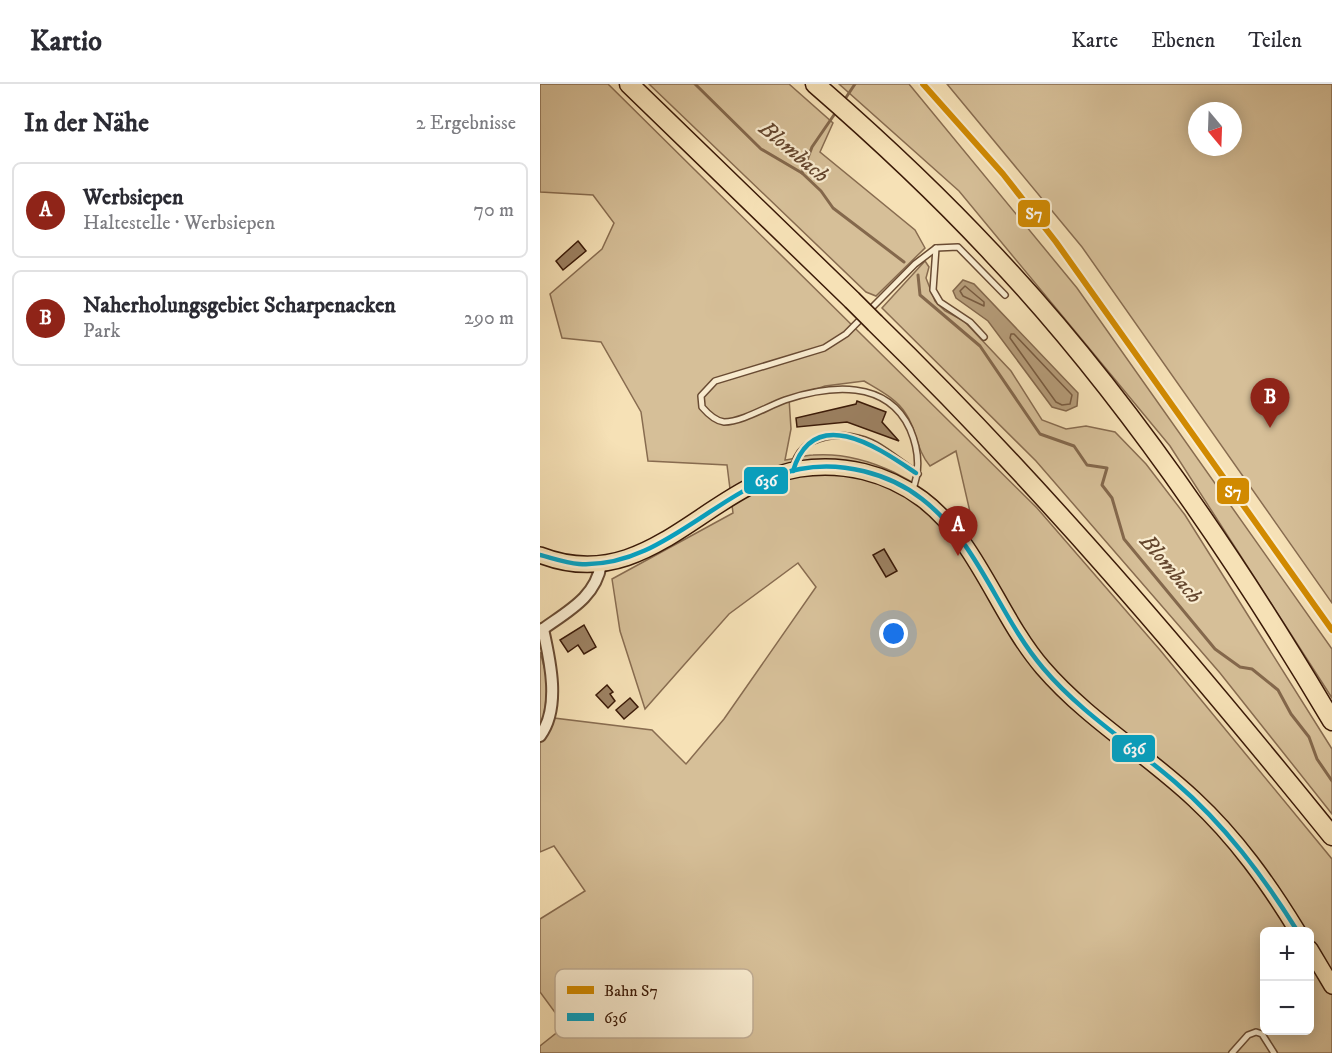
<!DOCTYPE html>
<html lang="de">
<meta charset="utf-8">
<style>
body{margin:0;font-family:"IM FELL DW Pica",serif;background:#f2f2f3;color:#2b2b33}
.controls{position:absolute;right:18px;bottom:18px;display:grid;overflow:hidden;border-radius:9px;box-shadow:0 3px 15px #0003}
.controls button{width:54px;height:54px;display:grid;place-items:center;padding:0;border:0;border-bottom:2px solid #e1e1e2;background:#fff;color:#2b2b33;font:30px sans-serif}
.compass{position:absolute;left:648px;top:18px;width:54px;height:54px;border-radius:50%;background:#fff;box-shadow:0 3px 15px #0003;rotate:161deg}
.you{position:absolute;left:354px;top:550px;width:21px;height:21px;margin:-15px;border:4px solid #fff;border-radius:50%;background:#1a73e8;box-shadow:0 0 0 9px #1a73e833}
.badge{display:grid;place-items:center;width:39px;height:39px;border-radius:50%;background:#8f2418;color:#fff;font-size:20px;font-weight:700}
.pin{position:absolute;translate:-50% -50px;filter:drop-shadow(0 2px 3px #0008)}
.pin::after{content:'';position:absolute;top:32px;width:21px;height:18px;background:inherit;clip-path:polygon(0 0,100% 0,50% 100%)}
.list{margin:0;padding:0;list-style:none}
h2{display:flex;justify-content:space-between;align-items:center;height:78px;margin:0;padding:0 24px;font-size:26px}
h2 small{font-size:20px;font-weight:400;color:#7c7c81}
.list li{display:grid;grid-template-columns:39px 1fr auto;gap:18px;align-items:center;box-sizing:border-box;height:96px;margin:0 12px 12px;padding:0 12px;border:2px solid #e1e1e2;border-radius:9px}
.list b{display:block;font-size:22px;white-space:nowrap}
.list p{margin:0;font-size:20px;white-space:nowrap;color:#7c7c81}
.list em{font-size:20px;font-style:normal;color:#7c7c81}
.map{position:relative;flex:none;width:792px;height:969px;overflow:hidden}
header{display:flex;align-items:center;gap:36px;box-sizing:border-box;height:84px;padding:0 30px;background:#fff;border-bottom:2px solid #e1e1e2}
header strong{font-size:28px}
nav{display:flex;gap:33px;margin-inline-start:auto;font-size:21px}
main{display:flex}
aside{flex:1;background:#fff}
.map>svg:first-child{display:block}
.green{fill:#d6bf98;stroke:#886c50;stroke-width:1.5;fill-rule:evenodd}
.water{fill:#b69d7a;stroke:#84684c;stroke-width:1.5}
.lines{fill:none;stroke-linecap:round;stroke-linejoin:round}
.shore{stroke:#785b40;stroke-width:1.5}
.stream{stroke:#84684c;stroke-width:3}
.building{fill:#9c8162;stroke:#3a1907;stroke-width:1.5}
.service-casing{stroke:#694b33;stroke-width:8}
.minor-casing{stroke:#694b33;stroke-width:14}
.primary-casing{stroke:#3a1907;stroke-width:18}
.motorway-casing{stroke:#3a1907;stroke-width:21}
.service{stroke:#f9ecd0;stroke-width:5}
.minor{stroke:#f9ecd0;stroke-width:10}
.primary{stroke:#f6e1b6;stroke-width:15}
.motorway{stroke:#f6e1b6;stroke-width:18}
.motorway-bridge-casing{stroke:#3a1907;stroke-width:21;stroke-linecap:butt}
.motorway-bridge{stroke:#f6e1b6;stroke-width:18}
.bus-1-casing{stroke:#f9ecd0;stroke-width:9}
.bus-1{stroke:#03a2c4;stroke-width:4.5}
.rail-1-casing{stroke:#f9ecd0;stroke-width:10}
.rail-1{stroke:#d18a01;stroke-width:6}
.labels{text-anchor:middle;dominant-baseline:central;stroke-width:4.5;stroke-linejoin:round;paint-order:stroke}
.water-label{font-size:22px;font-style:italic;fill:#65472f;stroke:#f9ecd0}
.key{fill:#f9ecd0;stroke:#c0ad94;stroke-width:1.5}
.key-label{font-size:16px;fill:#3a1907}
.line-badge{stroke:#f9ecd0;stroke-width:2}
.badge-label{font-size:16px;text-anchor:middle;font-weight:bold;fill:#fff}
</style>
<header>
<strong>Kartio</strong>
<nav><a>Karte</a><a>Ebenen</a><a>Teilen</a></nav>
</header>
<main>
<aside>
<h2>In der Nähe<small>2 Ergebnisse</small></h2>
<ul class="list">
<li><span class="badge">A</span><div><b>Werbsiepen</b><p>Haltestelle · Werbsiepen</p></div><em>70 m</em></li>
<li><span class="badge">B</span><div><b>Naherholungsgebiet Scharpenacken</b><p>Park</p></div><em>290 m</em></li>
</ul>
</aside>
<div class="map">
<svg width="792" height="969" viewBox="0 0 792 969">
<rect width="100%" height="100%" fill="#f6e1b6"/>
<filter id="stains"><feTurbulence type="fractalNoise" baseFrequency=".00333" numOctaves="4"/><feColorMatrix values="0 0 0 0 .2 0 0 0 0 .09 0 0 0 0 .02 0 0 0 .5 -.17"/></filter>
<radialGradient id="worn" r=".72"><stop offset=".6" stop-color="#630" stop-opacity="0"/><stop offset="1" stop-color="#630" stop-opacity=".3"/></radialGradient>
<g class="green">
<path d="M0 0H68L497 424 620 566 792 775V969H0V962L25 942 0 908V835L45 807 14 762 0 768V568L8 597 6 633 112 646 146 680 184 635 276 503 258 479 189 530 105 625 80 547 72 495 193 429 187 381 108 377 101 328 61 258 22 254 10 210 62 165 74 139 53 111 0 108ZM324 297C339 306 357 315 366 330 377 346 376 366 390 382L416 367 430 428 419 440C386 398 327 367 273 371 264 371 254 375 245 376L251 345 249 314 285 302ZM724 848H770V946H724Z"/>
<polygon points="109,0 249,0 293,39 280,68 375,146 385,164 336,212 326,208"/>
<polygon points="299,0 369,0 537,204 792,565 792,614 630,362 419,107"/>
<path d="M407 0H792V519L542 163ZM657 27H693V63H657Z"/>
<polygon points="385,177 389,183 386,194 395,217 405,227 424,237 471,287 502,336 526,345 546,342 575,348 606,380 645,431 792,665 792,730 680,589 496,377 342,224"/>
</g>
<polygon class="water" points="423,196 434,200 538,309 537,322 526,327 512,323 448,237 416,214 413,207"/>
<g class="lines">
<g class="shore">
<polygon points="425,202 444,218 444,222 423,212 420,207"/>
<polygon points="471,250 474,250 532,311 530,320 522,321 516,318 470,254"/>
</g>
<g class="stream">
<polyline points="155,0 221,65 262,89 281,107 293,124 364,178"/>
<polyline points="303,18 315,0"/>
<polyline points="262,89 272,63 296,28"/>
<polyline points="378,191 380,211 440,262 500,350 534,362 547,381 567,384 562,401 572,414 584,455 675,565 700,583 712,585 738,606 751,630 769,653 777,675 792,697"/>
</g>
</g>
<g class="building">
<polygon points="38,157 46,167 23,186 16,177"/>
<polygon points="317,317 346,328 342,338 359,357 307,338 257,343 256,334 316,320"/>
<polygon points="344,465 357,487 346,493 333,471"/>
<polygon points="44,541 56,563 44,570 38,561 28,568 20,556"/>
<polygon points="67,601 73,608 70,610 75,617 68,624 56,611"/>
<polygon points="90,614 98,623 84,635 76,626"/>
</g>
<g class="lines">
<g class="service-casing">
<g id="service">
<polyline points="396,164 393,206 400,218 430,238 444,253"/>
<path d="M253 386C259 347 307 345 336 361 350 369 364 381 378 390"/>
<path d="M372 407C381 386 379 366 370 345 347 295 290 301 245 316 228 322 202 338 184 338 175 337 168 330 162 323L161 312 175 297 284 264 306 250 375 180 396 164 418 163 465 211"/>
<polyline points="692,969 708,951 716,948 722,950 734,969"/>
</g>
</g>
<g class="minor-casing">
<g id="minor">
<path d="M3 545C28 527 56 513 61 480"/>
<path d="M0 652C21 624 10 576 3 545"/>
</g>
</g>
<g class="primary-casing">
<g id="primary">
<path d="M0 471C107 513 165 402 259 385 303 378 347 389 382 415 438 457 458 532 503 584 547 635 605 669 654 715 696 754 728 799 758 848"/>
<polyline points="770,865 792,902"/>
</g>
</g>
<g class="motorway-casing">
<g id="motorway">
<polyline points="89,0 312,216"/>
<path d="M275 0C336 53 396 109 452 169 582 306 696 475 792 637"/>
<path d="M335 239C499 399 648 574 792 752"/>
</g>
</g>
<use href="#service" class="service"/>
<use href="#minor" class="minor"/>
<use href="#primary" class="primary"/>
<use href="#motorway" class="motorway"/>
<g class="motorway-bridge-casing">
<polyline id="motorway-bridge" points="312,216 335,239"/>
</g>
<use href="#motorway-bridge" class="motorway-bridge"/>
<g class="bus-1-casing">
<g id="bus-1">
<path d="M253 387C274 318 340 365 376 389"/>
<path d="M0 471C12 474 26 479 39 480 124 485 180 400 260 385 301 377 349 389 382 415 439 459 458 531 503 584 541 629 591 660 635 698 685 741 723 792 758 848"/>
</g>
</g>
<use href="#bus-1" class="bus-1"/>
<g class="rail-1-casing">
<polyline id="rail-1" points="383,0 463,90 516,158 792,546"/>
</g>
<use href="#rail-1" class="rail-1"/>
</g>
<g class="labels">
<g class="water-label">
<text transform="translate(254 68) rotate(40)">Blombach</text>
<text transform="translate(631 485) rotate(50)">Blombach</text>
</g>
</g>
<rect x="15" y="885" width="198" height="69" rx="9" class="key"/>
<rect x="27" y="902" width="27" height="8" fill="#d18a01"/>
<rect x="27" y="929" width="27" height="8" fill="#03a2c4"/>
<g class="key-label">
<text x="64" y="912">Bahn S7</text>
<text x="64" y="939">636</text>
</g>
<g class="line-badge">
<rect x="477" y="115" width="34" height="29" rx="6" fill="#d18a01"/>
<rect x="203" y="382" width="46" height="29" rx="6" fill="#03a2c4"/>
<rect x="676" y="393" width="34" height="28" rx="6" fill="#d18a01"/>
<rect x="571" y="650" width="45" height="29" rx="6" fill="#03a2c4"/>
</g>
<g class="badge-label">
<text x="494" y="135">S7</text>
<text x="226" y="402">636</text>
<text x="693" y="413">S7</text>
<text x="594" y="670">636</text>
</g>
<rect width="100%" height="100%" filter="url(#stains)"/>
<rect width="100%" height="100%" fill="url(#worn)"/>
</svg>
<div class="controls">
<button>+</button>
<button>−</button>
</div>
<svg class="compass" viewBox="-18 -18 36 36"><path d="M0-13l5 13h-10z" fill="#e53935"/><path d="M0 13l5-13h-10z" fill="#7c7c81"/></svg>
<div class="you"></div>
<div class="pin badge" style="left:418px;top:472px">A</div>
<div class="pin badge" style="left:730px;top:344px">B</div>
</div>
</main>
